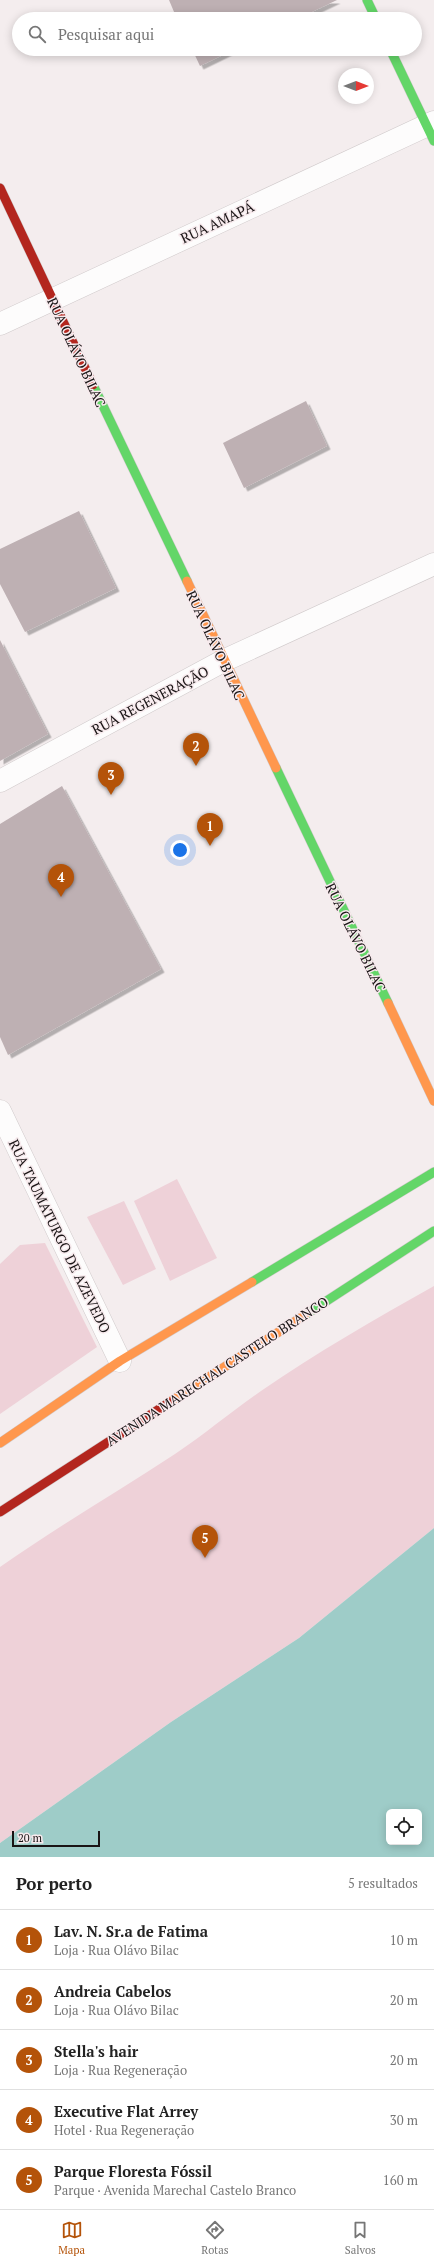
<!DOCTYPE html>
<html lang="pt">
<meta charset="utf-8">
<style>
body{margin:0;font-family:"PT Serif",serif;background:#f2f2f2;color:#222}
.controls{position:absolute;right:12px;bottom:12px;display:grid;overflow:hidden;border-radius:6px;box-shadow:0 2px 10px #0003}
.controls button{width:36px;height:36px;display:grid;place-items:center;padding:0;border:0;border-bottom:1px solid #e0e0e0;background:#fff;color:#222;font:20px sans-serif}
.compass{position:absolute;left:338px;top:68px;width:36px;height:36px;border-radius:50%;background:#fff;box-shadow:0 2px 10px #0003;rotate:90deg}
.scale{position:absolute;left:12px;bottom:10px;width:88px;box-sizing:border-box;padding-left:4px;border:2px solid #191415;border-top:0;font-size:11px;line-height:14px;white-space:nowrap;color:#191415;-webkit-text-stroke:3px #f7eaed;paint-order:stroke}
.you{position:absolute;left:180px;top:850px;width:14px;height:14px;margin:-10px;border:3px solid #fff;border-radius:50%;background:#1a73e8;box-shadow:0 0 0 6px #1a73e833}
.badge{display:grid;place-items:center;width:26px;height:26px;border-radius:50%;background:#b45309;color:#fff;font-size:13px;font-weight:700}
.pin{position:absolute;translate:-50% -33px;filter:drop-shadow(0 1px 2px #0008)}
.pin::after{content:'';position:absolute;top:21px;width:14px;height:12px;background:inherit;clip-path:polygon(0 0,100% 0,50% 100%)}
.list{margin:0;padding:0;list-style:none}
h2{display:flex;justify-content:space-between;align-items:center;height:52px;margin:0;padding:0 16px;font-size:17px}
h2 small{font-size:13px;font-weight:400;color:#767676}
.list li{display:grid;grid-template-columns:26px 1fr auto;gap:12px;align-items:center;box-sizing:border-box;height:60px;padding:0 16px;border-top:1px solid #e0e0e0}
.list b{display:block;font-size:15px;white-space:nowrap}
.list p{margin:0;font-size:13px;white-space:nowrap;color:#767676}
.list em{font-size:13px;font-style:normal;color:#767676}
.icon{flex:none;width:22px;height:22px;fill:none;stroke:currentColor;stroke-width:2;stroke-linecap:round;stroke-linejoin:round}
.map{position:relative;flex:none;width:434px;height:1857px;overflow:hidden}
.search{position:absolute;background:#fff;box-shadow:0 2px 10px #0003;left:12px;right:12px;top:12px;height:44px;display:flex;align-items:center;gap:10px;box-sizing:border-box;padding:0 14px;border-radius:22px;color:#767676;font-size:15px}
.sheet{height:352px;background:#fff}
nav{display:flex;justify-content:space-around;align-items:center;box-sizing:border-box;height:56px;border-top:1px solid #e0e0e0;background:#fff;font-size:11px;color:#767676}
nav a{display:grid;justify-items:center;gap:2px}
nav .on{color:#b45309}
.map>svg:first-child{display:block}
.green{fill:#eed1d8}
.water{fill:#9eccc8;fill-rule:evenodd}
.building{fill:#beb0b3;filter:url(#shadow)}
.lines{fill:none;stroke-linecap:round;stroke-linejoin:round}
.street-casing{stroke:#d0cacb;stroke-width:23}
.fast-casing{stroke:#d0cacb;stroke-width:10}
.slow-casing{stroke:#d0cacb;stroke-width:10}
.jam-casing{stroke:#d0cacb;stroke-width:10}
.street{stroke:#fdfcfc;stroke-width:22}
.fast{stroke:#63d668;stroke-width:9}
.slow{stroke:#ff974d;stroke-width:9}
.jam{stroke:#b3261e;stroke-width:9}
.labels{text-anchor:middle;dominant-baseline:central;stroke-width:3;stroke-linejoin:round;paint-order:stroke}
.street-label{font-size:14px;fill:#191415;stroke:#f7eaed}
</style>
<div class="map">
<svg width="434" height="1857" viewBox="0 0 434 1857">
<defs>
<filter id="shadow"><feDropShadow dx="3.5" dy="3.5" stdDeviation="0" flood-color="#0004"/></filter>
</defs>
<rect width="100%" height="100%" fill="#f4edee"/>
<g class="green">
<polygon points="177,1179 217,1258 170,1281 134,1201"/>
<polygon points="124,1201 156,1269 123,1285 87,1217"/>
<polygon points="45,1243 97,1347 0,1414 0,1264 20,1245"/>
<path d="M434 1286V1528L299 1638 171 1722 0 1843V1567C57 1527 117 1492 175 1454 205 1434 232 1411 261 1391 316 1353 375 1319 434 1286Z"/>
</g>
<path class="water" d="M434 1528V1857H0V1843L171 1722 299 1638ZM389 1812H419V1842H389Z"/>
<g class="building">
<polygon points="169,0 337,0 297,19 177,19"/>
<polygon points="192,49 235,49 200,66"/>
<polygon points="306,401 327,446 244,488 223,443"/>
<polygon points="79,511 116,588 25,632 0,584 0,549"/>
<polygon points="0,640 48,734 0,761"/>
<polygon points="62,786 161,969 8,1055 0,1037 0,824"/>
</g>
<g class="lines">
<g class="street-casing">
<g id="street">
<polyline points="0,324 434,122"/>
<polyline points="0,781 223,661 434,564"/>
<polyline points="0,1111 120,1361"/>
</g>
</g>
<g class="fast-casing">
<g id="fast">
<polyline points="367,0 376,19"/>
<polyline points="390,49 434,141"/>
<polyline points="93,385 187,581"/>
<polyline points="276,768 388,1003"/>
<polyline points="252,1282 434,1172"/>
<polyline points="305,1315 434,1231"/>
</g>
</g>
<g class="slow-casing">
<g id="slow">
<polyline points="187,581 276,768"/>
<polyline points="388,1003 434,1101"/>
<polyline points="170,1402 305,1315"/>
<polyline points="0,1443 120,1361 252,1282"/>
</g>
</g>
<g class="jam-casing">
<g id="jam">
<polyline points="0,188 93,385"/>
<polyline points="0,1512 170,1402"/>
</g>
</g>
<use href="#street" class="street"/>
<use href="#fast" class="fast"/>
<use href="#slow" class="slow"/>
<use href="#jam" class="jam"/>
</g>
<g class="labels">
<g class="street-label">
<text transform="translate(217 222) rotate(-25)">RUA AMAPÁ</text>
<text transform="translate(77 352) rotate(65)">RUA OLÁVO BILAC</text>
<text transform="translate(216 645) rotate(65)">RUA OLÁVO BILAC</text>
<text transform="translate(150 700) rotate(-28)">RUA REGENERAÇÃO</text>
<text transform="translate(356 937) rotate(64)">RUA OLÁVO BILAC</text>
<text transform="translate(60 1236) rotate(64)">RUA TAUMATURGO DE AZEVEDO</text>
<text transform="translate(217 1371) rotate(-33)">AVENIDA MARECHAL CASTELO BRANCO</text>
</g>
</g>
</svg>
<div class="controls">
<button><svg class="icon" aria-label="locate" viewBox="0 0 24 24"><circle cx="12" cy="12" r="6"/><path d="M12 2v4M12 18v4M2 12h4M18 12h4"/></svg></button>
</div>
<svg class="compass" viewBox="-18 -18 36 36"><path d="M0-13l5 13h-10z" fill="#e53935"/><path d="M0 13l5-13h-10z" fill="#767676"/></svg>
<div class="scale">20 m</div>
<div class="you"></div>
<div class="pin badge" style="left:210px;top:846px">1</div>
<div class="pin badge" style="left:196px;top:766px">2</div>
<div class="pin badge" style="left:111px;top:795px">3</div>
<div class="pin badge" style="left:61px;top:897px">4</div>
<div class="pin badge" style="left:205px;top:1558px">5</div>
<div class="search"><svg class="icon" aria-label="search" viewBox="0 0 24 24"><circle cx="10" cy="10" r="6"/><path d="M15 15l6 6"/></svg>Pesquisar aqui</div>
</div>
<section class="sheet">
<h2>Por perto<small>5 resultados</small></h2>
<ul class="list">
<li><span class="badge">1</span><div><b>Lav. N. Sr.a de Fatima</b><p>Loja · Rua Olávo Bilac</p></div><em>10 m</em></li>
<li><span class="badge">2</span><div><b>Andreia Cabelos</b><p>Loja · Rua Olávo Bilac</p></div><em>20 m</em></li>
<li><span class="badge">3</span><div><b>Stella's hair</b><p>Loja · Rua Regeneração</p></div><em>20 m</em></li>
<li><span class="badge">4</span><div><b>Executive Flat Arrey</b><p>Hotel · Rua Regeneração</p></div><em>30 m</em></li>
<li><span class="badge">5</span><div><b>Parque Floresta Fóssil</b><p>Parque · Avenida Marechal Castelo Branco</p></div><em>160 m</em></li>
</ul>
</section>
<nav>
<a class="on"><svg class="icon" aria-label="map" viewBox="0 0 24 24"><path d="M3 6l6-2 6 2 6-2v14l-6 2-6-2-6 2zM9 4v14M15 6v14"/></svg>Mapa</a>
<a><svg class="icon" aria-label="directions" viewBox="0 0 24 24"><path d="M12 3l9 9-9 9-9-9zM9 14v-3h6M13 9l2 2-2 2"/></svg>Rotas</a>
<a><svg class="icon" aria-label="saved" viewBox="0 0 24 24"><path d="M7 4h10v16l-5-4-5 4z"/></svg>Salvos</a>
</nav>
